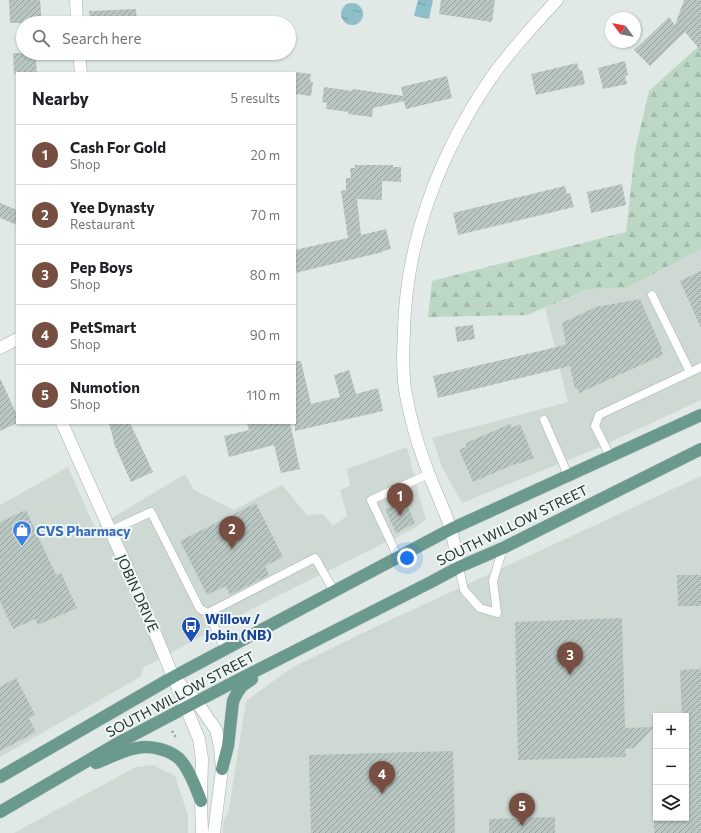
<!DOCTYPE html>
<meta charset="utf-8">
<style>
body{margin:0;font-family:Commissioner,sans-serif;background:#f2f2f2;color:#202124}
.controls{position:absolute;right:12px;bottom:12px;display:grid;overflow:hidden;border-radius:0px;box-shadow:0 1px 3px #0004}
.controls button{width:36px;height:36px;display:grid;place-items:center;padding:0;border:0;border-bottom:1px solid #e0e0e0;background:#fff;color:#202124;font:20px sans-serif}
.compass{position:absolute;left:605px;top:12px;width:36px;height:36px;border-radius:50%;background:#fff;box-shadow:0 1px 3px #0004;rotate:303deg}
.you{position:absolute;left:407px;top:558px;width:14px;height:14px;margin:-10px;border:3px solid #fff;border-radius:50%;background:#1a73e8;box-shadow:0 0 0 6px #1a73e833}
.badge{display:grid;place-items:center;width:26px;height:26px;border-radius:50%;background:#774f42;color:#fff;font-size:13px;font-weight:700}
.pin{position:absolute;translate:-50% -33px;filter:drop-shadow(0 1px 2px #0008)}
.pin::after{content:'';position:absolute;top:21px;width:14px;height:12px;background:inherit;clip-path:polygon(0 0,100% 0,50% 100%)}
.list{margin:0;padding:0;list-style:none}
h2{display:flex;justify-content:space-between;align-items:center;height:52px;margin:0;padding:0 16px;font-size:17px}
h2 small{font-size:13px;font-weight:400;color:#757577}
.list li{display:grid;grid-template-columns:26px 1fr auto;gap:12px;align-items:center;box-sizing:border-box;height:60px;padding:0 16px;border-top:1px solid #e0e0e0}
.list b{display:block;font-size:15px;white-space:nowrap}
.list p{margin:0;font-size:13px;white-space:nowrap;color:#757577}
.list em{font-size:13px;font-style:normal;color:#757577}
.icon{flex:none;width:22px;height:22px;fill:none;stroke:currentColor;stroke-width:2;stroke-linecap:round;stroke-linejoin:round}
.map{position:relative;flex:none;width:701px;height:833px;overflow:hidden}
.search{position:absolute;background:#fff;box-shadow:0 1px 3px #0004;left:16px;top:16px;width:280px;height:44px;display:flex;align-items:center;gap:10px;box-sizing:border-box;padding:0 14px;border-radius:22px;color:#757577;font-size:15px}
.panel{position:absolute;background:#fff;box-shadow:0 1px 3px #0004;left:16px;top:72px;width:280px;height:352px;border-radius:0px}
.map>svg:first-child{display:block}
.built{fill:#cfd9d4;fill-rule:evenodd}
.forest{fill:url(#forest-firs)}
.water{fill:url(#water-ripples)}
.building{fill:url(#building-hatch)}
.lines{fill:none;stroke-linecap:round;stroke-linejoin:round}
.service-casing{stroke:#a4b0ac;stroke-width:9}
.minor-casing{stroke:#a4b0ac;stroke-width:13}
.primary-casing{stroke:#bdc3c2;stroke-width:13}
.path{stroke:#84a99e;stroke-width:2.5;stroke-dasharray:2 3;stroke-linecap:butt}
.service{stroke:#fff;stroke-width:8}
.minor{stroke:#fff;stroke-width:12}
.primary{stroke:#6a998e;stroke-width:12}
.labels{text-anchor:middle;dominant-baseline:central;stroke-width:4;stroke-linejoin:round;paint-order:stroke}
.street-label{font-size:14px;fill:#233732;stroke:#f0f6f3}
.shop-label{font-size:14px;font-weight:bold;fill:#366cbe;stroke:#f0f6f3;text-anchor:start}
.transit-label{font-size:14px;font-weight:bold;fill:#164399;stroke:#f0f6f3;text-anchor:start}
</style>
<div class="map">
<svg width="701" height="833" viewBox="0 0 701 833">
<defs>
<pattern id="forest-firs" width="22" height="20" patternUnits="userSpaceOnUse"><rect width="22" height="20" fill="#bcd8c4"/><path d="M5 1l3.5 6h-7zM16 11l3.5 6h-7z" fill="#a1baa9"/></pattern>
<pattern id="water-ripples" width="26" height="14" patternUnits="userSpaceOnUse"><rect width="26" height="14" fill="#8ebec8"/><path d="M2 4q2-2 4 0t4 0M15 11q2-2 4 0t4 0" fill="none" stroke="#749ba3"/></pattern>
<pattern id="building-hatch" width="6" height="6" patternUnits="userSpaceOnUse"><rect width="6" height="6" fill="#b9c6c1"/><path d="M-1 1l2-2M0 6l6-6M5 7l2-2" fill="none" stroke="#96a29d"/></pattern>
</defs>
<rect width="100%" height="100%" fill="#e0e9e5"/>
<g class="built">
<polygon points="701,249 701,400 593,450 462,503 442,467 432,438 568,402 545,308 589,289 626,288"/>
<polygon points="407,447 420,499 426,519 415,528 273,598 150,664 144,667 140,677 0,757 0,505 68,467 95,528 185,474 194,490 234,510 282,485 307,515 323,514 333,526 347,516 340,490 350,486 347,469"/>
<path d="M701 476V833H223V823L229 809 246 701 291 668 371 629ZM656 716H686V818H656Z"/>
<polygon points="153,765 175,776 188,816 188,833 14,833 136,767"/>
</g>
<polygon class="forest" points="701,44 701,249 626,288 589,289 527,315 428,317 432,281 626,232 635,151 649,91"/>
<g class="water">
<polygon points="418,0 433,0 429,19 414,16"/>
<circle cx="352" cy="14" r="11"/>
</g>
<g class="building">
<polygon points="9,0 40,0 42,23 10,23"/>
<polygon points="441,0 495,0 492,22 439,14"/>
<polygon points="684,0 701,0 701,51 685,32 650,66 634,50 669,17 675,25"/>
<polygon points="136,9 137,23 90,23 89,11"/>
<polygon points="13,53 35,53 37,73 14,74"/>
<polygon points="625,61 628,75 625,76 627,84 603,89 598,68"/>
<polygon points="577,63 579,70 582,70 585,84 536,95 531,74"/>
<polygon points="295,72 311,74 310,81 313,82 311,96 295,94"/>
<polygon points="447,76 452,98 406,109 404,101 373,108 372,117 348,114 349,112 326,109 327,103 322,102 324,87 352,91 353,89 403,96 401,87"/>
<polygon points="355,165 393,165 393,167 401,167 401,182 382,181 382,200 357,199 361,235 386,229 391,249 383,251 383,252 295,273 295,250 348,238 341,191 346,190 346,178 351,178 350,168 355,168"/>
<polygon points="622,184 626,205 591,213 587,192"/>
<polygon points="565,186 567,194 570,193 574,207 458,235 453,213"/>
<polygon points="0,203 17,210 17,225 0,218"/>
<polygon points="701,271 701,328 680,281"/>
<polygon points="640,299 662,349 661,350 663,355 579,393 577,388 575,389 570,366 438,398 433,376 565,345 566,344 562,323 596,307"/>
<polygon points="473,325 475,339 457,342 455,327"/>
<polygon points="295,361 301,361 311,404 340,397 334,375 349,370 356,394 378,388 383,411 295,431"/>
<polygon points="0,378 17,415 17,423 0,431"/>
<polygon points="109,423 130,423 153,472 131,482 115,446"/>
<polygon points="247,423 290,423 300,469 281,473 274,445 229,457 224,436 249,430"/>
<polygon points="510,424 512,428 520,424 534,458 518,464 517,463 473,482 459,450 466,447 466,443"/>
<polygon points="405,500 415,523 396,533 385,509"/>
<polygon points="256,503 283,557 265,566 269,575 244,588 230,595 226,586 207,595 180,541"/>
<polygon points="26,510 56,575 61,573 77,608 38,625 35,619 13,629 0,601 0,522"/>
<polygon points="677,575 701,575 701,606 678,606"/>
<polygon points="622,618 625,728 654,727 634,748 625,749 626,757 518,760 515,622"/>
<polygon points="701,669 701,833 654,833 654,818 686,818 686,716 682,716 680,670"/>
<polygon points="16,678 35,715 29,718 36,732 0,751 0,687"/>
<polygon points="453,751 455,833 311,833 309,755"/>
<polygon points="555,817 555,833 489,833 489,819"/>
</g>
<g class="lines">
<g class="service-casing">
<g id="service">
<polyline points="652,295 690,372"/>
<polyline points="544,420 568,475"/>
<polyline points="610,456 595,426 599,415 701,367"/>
<polyline points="110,531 151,512 200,609 208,613"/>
<polyline points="398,557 371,500 429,474"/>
<polyline points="459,567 464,590 480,608 497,613 493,581 503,548"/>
<polyline points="225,649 208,613 315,558 334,591"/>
</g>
</g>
<g class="minor-casing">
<g id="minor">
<polyline points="76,0 77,23"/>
<polyline points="79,53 81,73"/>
<polyline points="0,348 17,339"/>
<polyline points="62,423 138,592 199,739 202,759 201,801 202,833"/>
<path d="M459 567C456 554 454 540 450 527 442 503 430 480 422 455 415 436 410 415 406 395 402 374 403 351 404 330 406 240 441 151 491 78 511 50 534 25 557 0"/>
<polyline points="178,682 197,702 216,730 220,747 222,769 214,833"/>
</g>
</g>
<g class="primary-casing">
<g id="primary">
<path d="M96 763C109 758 123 750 137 748 151 745 173 750 182 762 191 773 196 788 201 801"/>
<polyline points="222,769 228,746 233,701 237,693 242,686 252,679"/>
<polyline points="0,777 173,677 451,529 701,415"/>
<polyline points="0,812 118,743 232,683 431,582 459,567 503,548 701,449"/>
</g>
</g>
<polyline class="path" points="172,731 177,739"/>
<use href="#service" class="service"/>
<use href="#minor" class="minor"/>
<use href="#primary" class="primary"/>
</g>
<defs>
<g id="shop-pin" transform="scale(1)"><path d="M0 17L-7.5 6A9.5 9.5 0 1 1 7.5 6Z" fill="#3f7fe0" stroke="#f0f6f3"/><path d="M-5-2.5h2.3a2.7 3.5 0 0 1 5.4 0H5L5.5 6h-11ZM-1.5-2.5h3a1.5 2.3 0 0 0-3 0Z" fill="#fff"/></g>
<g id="bus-pin" transform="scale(1)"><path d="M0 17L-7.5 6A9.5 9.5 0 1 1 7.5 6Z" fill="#1a4fb4" stroke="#f0f6f3"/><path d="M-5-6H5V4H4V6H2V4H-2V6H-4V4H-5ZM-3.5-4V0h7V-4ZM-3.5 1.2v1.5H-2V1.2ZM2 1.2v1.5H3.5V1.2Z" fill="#fff"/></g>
</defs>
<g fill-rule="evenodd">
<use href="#shop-pin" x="22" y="530"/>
<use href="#bus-pin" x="191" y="626"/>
</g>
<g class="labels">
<g class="street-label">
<text transform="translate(512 525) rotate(-26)">SOUTH WILLOW STREET</text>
<text transform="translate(138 593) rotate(66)">JOBIN DRIVE</text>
<text transform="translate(180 694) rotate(-28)">SOUTH WILLOW STREET</text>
</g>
<g class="shop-label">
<text x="36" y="530">CVS Pharmacy</text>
</g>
<g class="transit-label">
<text x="205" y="618">Willow /<tspan x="205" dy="16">Jobin (NB)</tspan></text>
</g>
</g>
</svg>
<div class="controls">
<button>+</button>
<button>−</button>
<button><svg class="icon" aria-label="layers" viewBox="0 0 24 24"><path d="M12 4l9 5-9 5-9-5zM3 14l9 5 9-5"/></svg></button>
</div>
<svg class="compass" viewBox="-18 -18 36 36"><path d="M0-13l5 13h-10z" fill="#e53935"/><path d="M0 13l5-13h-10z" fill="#757577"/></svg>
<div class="you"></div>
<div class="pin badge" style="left:400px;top:516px">1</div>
<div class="pin badge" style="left:232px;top:549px">2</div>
<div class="pin badge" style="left:570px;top:675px">3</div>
<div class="pin badge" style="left:382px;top:794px">4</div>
<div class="pin badge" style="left:522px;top:826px">5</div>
<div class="search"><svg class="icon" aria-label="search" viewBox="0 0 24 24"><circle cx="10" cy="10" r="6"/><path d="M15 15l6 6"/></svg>Search here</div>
<section class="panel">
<h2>Nearby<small>5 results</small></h2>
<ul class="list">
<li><span class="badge">1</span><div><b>Cash For Gold</b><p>Shop</p></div><em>20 m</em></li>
<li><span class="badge">2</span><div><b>Yee Dynasty</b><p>Restaurant</p></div><em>70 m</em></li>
<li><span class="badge">3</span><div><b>Pep Boys</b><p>Shop</p></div><em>80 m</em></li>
<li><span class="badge">4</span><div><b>PetSmart</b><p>Shop</p></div><em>90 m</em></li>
<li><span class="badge">5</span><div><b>Numotion</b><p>Shop</p></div><em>110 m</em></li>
</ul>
</section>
</div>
